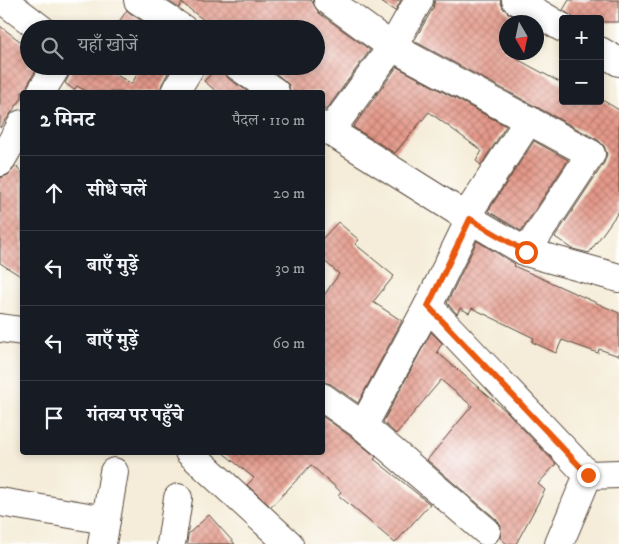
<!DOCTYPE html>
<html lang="hi">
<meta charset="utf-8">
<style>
body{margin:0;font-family:"IM FELL DW Pica","Noto Serif Devanagari",serif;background:#242831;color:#f1f3f6}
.controls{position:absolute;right:15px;top:15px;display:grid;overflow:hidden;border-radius:5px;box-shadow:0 2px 8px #0003}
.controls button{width:45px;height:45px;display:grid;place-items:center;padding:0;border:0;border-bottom:1px solid #363941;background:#171b24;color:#f1f3f6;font:25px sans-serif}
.compass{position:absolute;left:499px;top:15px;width:45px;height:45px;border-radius:50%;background:#171b24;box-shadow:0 2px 8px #0003;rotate:171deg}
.stop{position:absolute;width:15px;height:15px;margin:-11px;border:4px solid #ea580c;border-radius:50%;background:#fff}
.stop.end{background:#ea580c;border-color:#fff;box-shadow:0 1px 5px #0008}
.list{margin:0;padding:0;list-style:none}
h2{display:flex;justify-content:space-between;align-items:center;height:65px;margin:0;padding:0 20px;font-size:21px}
h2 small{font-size:16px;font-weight:400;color:#9ea1a6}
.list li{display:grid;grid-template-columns:32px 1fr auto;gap:15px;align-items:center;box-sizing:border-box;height:75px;padding:0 20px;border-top:1px solid #363941}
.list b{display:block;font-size:19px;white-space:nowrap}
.list em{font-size:16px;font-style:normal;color:#9ea1a6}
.icon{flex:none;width:28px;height:28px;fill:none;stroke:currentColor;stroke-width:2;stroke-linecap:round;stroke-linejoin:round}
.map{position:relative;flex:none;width:619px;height:544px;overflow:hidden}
.search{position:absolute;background:#171b24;box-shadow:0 2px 8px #0003;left:20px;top:20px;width:305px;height:55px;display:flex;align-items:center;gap:12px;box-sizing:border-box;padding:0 18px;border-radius:28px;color:#9ea1a6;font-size:19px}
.panel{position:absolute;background:#171b24;box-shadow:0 2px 8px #0003;left:20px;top:90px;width:305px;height:365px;border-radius:5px}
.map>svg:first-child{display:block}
.building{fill:url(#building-cross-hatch)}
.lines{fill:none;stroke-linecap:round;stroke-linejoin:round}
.minor-casing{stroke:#57473a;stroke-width:30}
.minor{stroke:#fff;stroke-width:28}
.route{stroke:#ea580c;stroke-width:6}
</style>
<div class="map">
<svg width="619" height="544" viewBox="0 0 619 544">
<defs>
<pattern id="building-cross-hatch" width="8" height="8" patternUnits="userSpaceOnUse" patternTransform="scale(1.25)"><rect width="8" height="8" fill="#e4998a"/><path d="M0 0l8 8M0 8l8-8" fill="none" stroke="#ba7d70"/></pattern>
</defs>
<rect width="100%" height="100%" fill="#fff"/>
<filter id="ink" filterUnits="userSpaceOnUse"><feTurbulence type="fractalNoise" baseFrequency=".02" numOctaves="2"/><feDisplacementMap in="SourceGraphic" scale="10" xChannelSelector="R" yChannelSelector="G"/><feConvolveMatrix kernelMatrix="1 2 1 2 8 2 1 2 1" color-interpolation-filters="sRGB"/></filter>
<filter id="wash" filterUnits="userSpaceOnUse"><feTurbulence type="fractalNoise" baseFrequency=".0096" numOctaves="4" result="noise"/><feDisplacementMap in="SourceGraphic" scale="20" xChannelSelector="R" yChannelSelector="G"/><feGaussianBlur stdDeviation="1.12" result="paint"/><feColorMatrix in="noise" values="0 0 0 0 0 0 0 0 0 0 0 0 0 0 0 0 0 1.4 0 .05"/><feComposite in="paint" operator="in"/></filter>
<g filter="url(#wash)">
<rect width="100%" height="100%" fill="#f5edd9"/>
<g id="blocks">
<g class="building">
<polygon points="167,0 311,0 319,13 370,50 326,110 322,108 322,92 290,92 289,85 284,80 266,66 316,66 316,29 215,29 182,3 179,8"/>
<polygon points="378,0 401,0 395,11"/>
<polygon points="435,0 500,0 503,8 508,13 523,22 506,22 506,52 521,52 517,59 563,84 563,101 604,101 619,110 619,211 589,253 573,249 555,237 604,163 607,154 604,146 598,140 414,41 433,8"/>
<polygon points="569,0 619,0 619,22 600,22 600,19 575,19 563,10"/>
<polygon points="127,10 130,13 154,29 114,29"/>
<polygon points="0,26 29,48 29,66 38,66 28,84 26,92 22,92 22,98 0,128"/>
<polygon points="73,66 101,66 132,84 141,66 154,66 168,73 162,84 160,92 88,92 77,86 74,90 65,83 70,74"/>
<polygon points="219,66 223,66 224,73 229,79 249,92 217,92 204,81"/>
<polygon points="397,67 506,126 481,165 476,161 482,151 429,112 395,153 353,127"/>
<polygon points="534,141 568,160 521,231 488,211"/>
<polygon points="16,166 22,172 22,277 0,263 0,178 8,175"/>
<polygon points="338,222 359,240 355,244 394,276 373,302 402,321 358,403 331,384 322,382 322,298 339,274 322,259 322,239"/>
<polygon points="477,241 515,264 514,266 619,313 619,356 599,349 598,353 562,340 556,353 532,342 534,338 472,308 469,313 460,308 457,314 447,303"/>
<polygon points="431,332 442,343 437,352 507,412 556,464 538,484 545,490 516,544 507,544 500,538 501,533 501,526 496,519 427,460 472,406 441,380 396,434 383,422"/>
<polygon points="322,416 353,438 376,457 374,459 430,504 395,543 338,495 341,492 311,465 271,507 247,485 254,478 222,452 322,452"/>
<polygon points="209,515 235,544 187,544 188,534"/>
</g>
</g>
</g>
<g filter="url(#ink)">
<use href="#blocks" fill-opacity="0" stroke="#57473a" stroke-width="1"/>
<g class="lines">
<g class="minor-casing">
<g id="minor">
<polyline points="3,0 41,29"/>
<polyline points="138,0 183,29"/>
<polyline points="328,0 392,47 591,154 526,252"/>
<polyline points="516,0 563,28"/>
<polyline points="600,51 619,62"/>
<polyline points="238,66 275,92"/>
<polyline points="41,92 57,66"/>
<polyline points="175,92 191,66"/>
<polyline points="322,126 470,219 526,252 619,278"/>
<polyline points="330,131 392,47 419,0"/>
<polyline points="0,162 22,124"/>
<polyline points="466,216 529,120"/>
<polyline points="428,306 588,475 619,474"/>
<polyline points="0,328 22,331"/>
<polyline points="322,397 363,426 428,306 470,219"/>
<polyline points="363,426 486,531"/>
<polyline points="189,452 289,544"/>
<polyline points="0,502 106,520"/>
<polyline points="102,544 114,472"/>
<polyline points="171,544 178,498"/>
<polyline points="559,544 588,475"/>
</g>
</g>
<use href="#minor" class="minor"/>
</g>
</g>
<g class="lines" filter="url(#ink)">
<polyline class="route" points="526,252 470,219 428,306 588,475"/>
</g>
</svg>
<div class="controls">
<button>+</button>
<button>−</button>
</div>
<svg class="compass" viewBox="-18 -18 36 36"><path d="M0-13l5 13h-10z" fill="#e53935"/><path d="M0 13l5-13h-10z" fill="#9ea1a6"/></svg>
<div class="stop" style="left:526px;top:252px"></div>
<div class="stop end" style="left:588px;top:475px"></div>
<div class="search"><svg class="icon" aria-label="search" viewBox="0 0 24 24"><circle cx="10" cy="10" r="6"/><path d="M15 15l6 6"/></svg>यहाँ खोजें</div>
<section class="panel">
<h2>2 मिनट<small>पैदल · 110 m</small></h2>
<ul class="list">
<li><svg class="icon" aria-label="ahead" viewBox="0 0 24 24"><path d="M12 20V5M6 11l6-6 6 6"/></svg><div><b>सीधे चलें</b></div><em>20 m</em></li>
<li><svg class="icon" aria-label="left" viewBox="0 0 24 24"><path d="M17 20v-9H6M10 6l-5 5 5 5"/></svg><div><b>बाएँ मुड़ें</b></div><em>30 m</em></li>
<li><svg class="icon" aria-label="left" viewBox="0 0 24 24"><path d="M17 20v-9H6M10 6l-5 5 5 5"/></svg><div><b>बाएँ मुड़ें</b></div><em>60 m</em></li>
<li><svg class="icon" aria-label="arrive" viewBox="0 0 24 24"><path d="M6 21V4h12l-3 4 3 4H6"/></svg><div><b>गंतव्य पर पहुँचे</b></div></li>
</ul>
</section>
</div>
